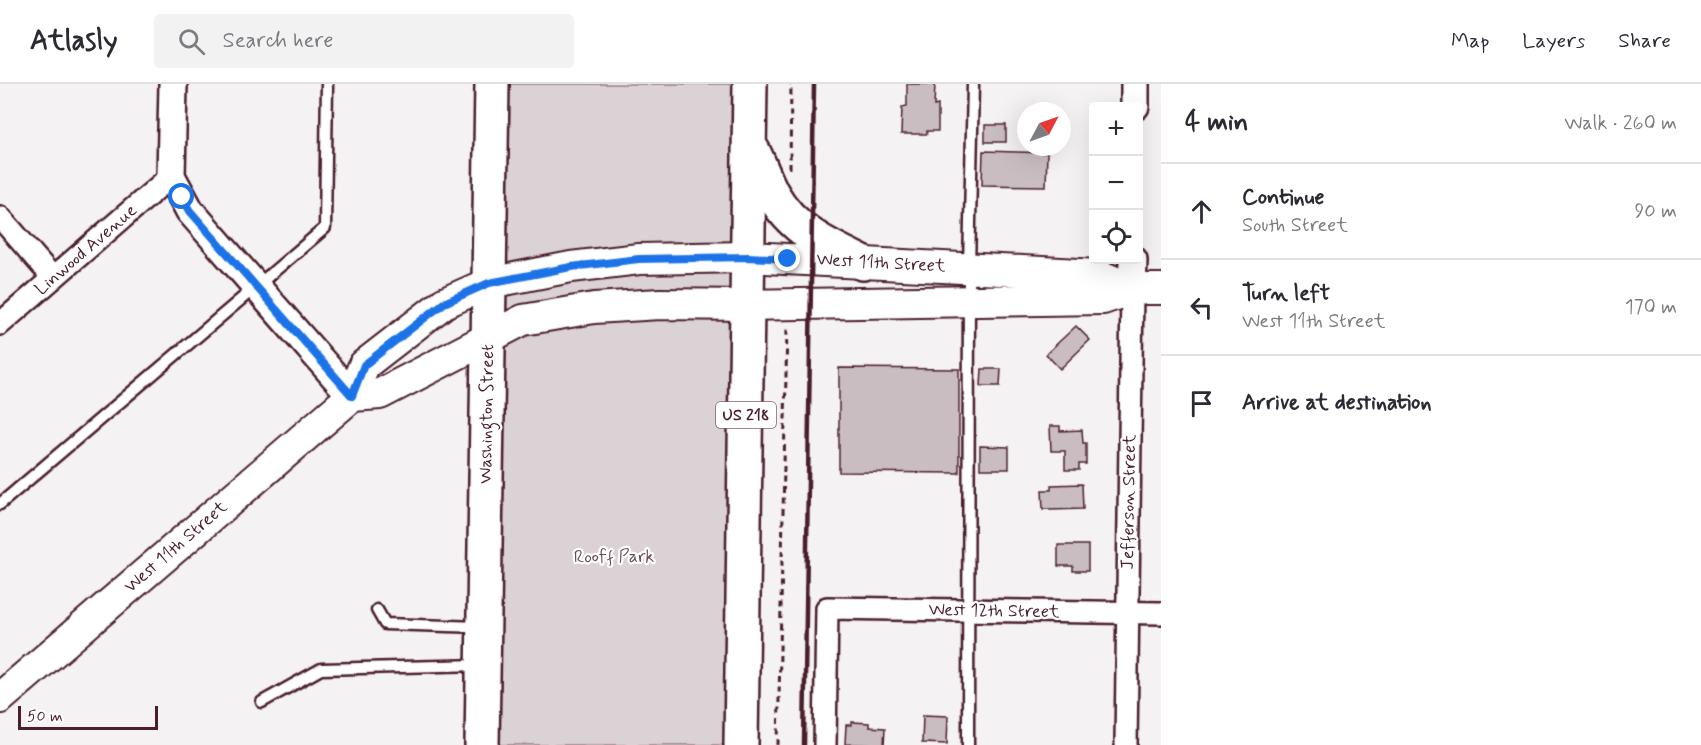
<!DOCTYPE html>
<meta charset="utf-8">
<style>
body{margin:0;font-family:Mynerve,sans-serif;background:#f2f2f3;color:#2b2b33}
.controls{position:absolute;right:18px;top:18px;display:grid;overflow:hidden;border-radius:6px;box-shadow:0 6px 24px #0002}
.controls button{width:54px;height:54px;display:grid;place-items:center;padding:0;border:0;border-bottom:2px solid #e1e1e2;background:#fff;color:#2b2b33;font:30px sans-serif}
.compass{position:absolute;left:1017px;top:18px;width:54px;height:54px;border-radius:50%;background:#fff;box-shadow:0 6px 24px #0002;rotate:49deg}
.scale{position:absolute;left:18px;bottom:15px;width:140px;box-sizing:border-box;padding-left:6px;border:3px solid #4a1f2b;border-top:0;font-size:16px;line-height:21px;white-space:nowrap;color:#4a1f2b;-webkit-text-stroke:4px #fff;paint-order:stroke}
.stop{position:absolute;width:18px;height:18px;margin:-14px;border:4px solid #1a73e8;border-radius:50%;background:#fff}
.stop.end{background:#1a73e8;border-color:#fff;box-shadow:0 2px 6px #0008}
.list{margin:0;padding:0;list-style:none}
h2{display:flex;justify-content:space-between;align-items:center;height:78px;margin:0;padding:0 24px;font-size:26px}
h2 small{font-size:20px;font-weight:400;color:#7c7c81}
.list li{display:grid;grid-template-columns:39px 1fr auto;gap:18px;align-items:center;box-sizing:border-box;height:96px;padding:0 24px;border-top:2px solid #e1e1e2}
.list b{display:block;font-size:22px;white-space:nowrap}
.list p{margin:0;font-size:20px;white-space:nowrap;color:#7c7c81}
.list em{font-size:20px;font-style:normal;color:#7c7c81}
.icon{flex:none;width:33px;height:33px;fill:none;stroke:currentColor;stroke-width:2;stroke-linecap:round;stroke-linejoin:round}
.map{position:relative;flex:none;width:1161px;height:661px;overflow:hidden}
header{display:flex;align-items:center;gap:36px;box-sizing:border-box;height:84px;padding:0 30px;background:#fff;border-bottom:2px solid #e1e1e2}
header strong{font-size:28px}
nav{display:flex;gap:33px;margin-inline-start:auto;font-size:21px}
.search{width:420px;height:54px;background:#f2f2f3;display:flex;align-items:center;gap:15px;box-sizing:border-box;padding:0 21px;border-radius:6px;color:#7c7c81;font-size:22px}
main{display:flex}
aside{flex:1;background:#fff}
.map>svg:first-child{display:block}
.park{fill:#dbd2d5;stroke:#927880;stroke-width:1.5}
.building{fill:#cabdc1;stroke:#4a1f2b;stroke-width:1.5}
.lines{fill:none;stroke-linecap:round;stroke-linejoin:round}
.service-casing{stroke:#4a1f2b;stroke-width:15}
.minor-casing{stroke:#4a1f2b;stroke-width:26}
.tertiary-casing{stroke:#4a1f2b;stroke-width:32}
.secondary-casing{stroke:#4a1f2b;stroke-width:34}
.trunk-casing{stroke:#4a1f2b;stroke-width:38}
.path{stroke:#4a1f2b;stroke-width:3;stroke-dasharray:6 4.5;stroke-linecap:butt}
.service{stroke:#fff;stroke-width:10}
.minor{stroke:#fff;stroke-width:21}
.tertiary{stroke:#fff;stroke-width:27}
.secondary{stroke:#fff;stroke-width:30}
.trunk{stroke:#fff;stroke-width:33}
.rail{stroke:#4a1f2b;stroke-width:4.5}
.route{stroke:#1a73e8;stroke-width:8}
.labels{text-anchor:middle;dominant-baseline:central;stroke-width:4.5;stroke-linejoin:round;paint-order:stroke}
.shield{fill:#fff;stroke:#80626b;stroke-width:1.5}
.shield-label{font-size:16px;font-weight:bold;fill:#4a1f2b}
.street-label{font-size:18px;fill:#4a1f2b;stroke:#fff}
.park-label{font-size:18px;fill:#6e4c56;stroke:#fff}
</style>
<header>
<strong>Atlasly</strong>
<div class="search"><svg class="icon" aria-label="search" viewBox="0 0 24 24"><circle cx="10" cy="10" r="6"/><path d="M15 15l6 6"/></svg>Search here</div>
<nav><a>Map</a><a>Layers</a><a>Share</a></nav>
</header>
<main>
<div class="map">
<svg width="1161" height="661" viewBox="0 0 1161 661">
<rect width="100%" height="100%" fill="#f4f2f2"/>
<filter id="ink" filterUnits="userSpaceOnUse"><feTurbulence type="fractalNoise" baseFrequency=".0167" numOctaves="2"/><feDisplacementMap in="SourceGraphic" scale="12" xChannelSelector="R" yChannelSelector="G"/><feConvolveMatrix kernelMatrix="1 2 1 2 8 2 1 2 1" color-interpolation-filters="sRGB"/></filter>
<g filter="url(#ink)">
<polygon class="park" points="492,0 750,0 741,661 482,661"/>
<g class="building">
<polygon points="907,0 935,0 934,22 938,21 938,47 927,47 927,50 901,50 902,23 907,22"/>
<rect x="985" y="41" width="21" height="17"/>
<polygon points="983,67 1047,69 1046,102 982,101"/>
<polygon points="1076,242 1090,256 1060,285 1046,270"/>
<polygon points="839,284 959,285 959,389 839,388"/>
<polygon points="982,285 1001,285 1000,302 981,302"/>
<polygon points="1050,342 1060,342 1060,347 1082,346 1083,359 1086,359 1086,380 1079,380 1079,386 1065,386 1065,367 1051,367"/>
<polygon points="980,362 1009,363 1009,385 980,385"/>
<polygon points="1082,400 1083,425 1050,426 1050,425 1043,425 1042,406 1051,406 1051,401"/>
<polygon points="1058,461 1088,461 1088,487 1073,487 1073,482 1058,482"/>
<polygon points="923,631 948,632 947,660 922,659"/>
<polygon points="852,638 869,639 869,643 885,644 884,661 845,660 846,641 852,641"/>
</g>
<g class="lines">
<g class="service-casing">
<g id="service">
<polyline points="0,420 325,144 327,0"/>
<polyline points="377,526 385,540 480,543"/>
<polyline points="262,618 321,585 480,581"/>
<polyline points="968,661 969,184 973,0"/>
</g>
</g>
<g class="minor-casing">
<g id="minor">
<polyline points="0,133 53,194"/>
<polyline points="0,240 171,92"/>
<polyline points="825,661 827,524 1161,529"/>
<polyline points="1126,661 1132,205"/>
</g>
</g>
<g class="tertiary-casing">
<g id="tertiary">
<polyline points="173,0 171,92 190,127 352,312"/>
<polyline points="1135,22 1135,0"/>
<polyline points="1132,205 1133,176"/>
</g>
</g>
<g class="secondary-casing">
<g id="secondary">
<polyline points="352,312 380,310 523,236 594,224 660,220 747,221 1103,215 1132,205 1161,205"/>
<polyline points="0,614 352,312 364,281 444,219 489,199 571,183 639,175 748,173 1099,191 1132,205"/>
</g>
</g>
<g class="trunk-casing">
<g id="trunk">
<path d="M753 67C760 81 765 96 772 109 792 146 827 162 863 179"/>
<polyline points="482,661 492,0"/>
<polyline points="741,661 750,0"/>
</g>
</g>
<g class="path">
<polyline points="790,85 791,0"/>
<polyline points="778,661 787,244"/>
</g>
<use href="#service" class="service"/>
<use href="#minor" class="minor"/>
<use href="#tertiary" class="tertiary"/>
<use href="#secondary" class="secondary"/>
<use href="#trunk" class="trunk"/>
<polyline class="rail" points="804,661 814,0"/>
</g>
</g>
<g class="lines" filter="url(#ink)">
<polyline class="route" points="182,113 190,127 352,312 364,281 444,219 489,199 571,183 639,175 748,173 788,175"/>
</g>
<g class="labels">
<rect class="shield" x="716" y="318" width="60" height="26" rx="4.5"/>
<g class="shield-label">
<text x="746" y="331">US 218</text>
</g>
<g class="street-label">
<text transform="translate(86 166) rotate(-41)">Linwood Avenue</text>
<text transform="translate(881 179) rotate(3)">West 11th Street</text>
<text transform="translate(487 330) rotate(-89)">Washington Street</text>
<text transform="translate(1129 418) rotate(-89)">Jefferson Street</text>
<text transform="translate(176 463) rotate(-41)">West 11th Street</text>
<text transform="translate(994 527) rotate(1)">West 12th Street</text>
</g>
<g class="park-label">
<text x="614" y="473">Rooff Park</text>
</g>
</g>
</svg>
<div class="controls">
<button>+</button>
<button>−</button>
<button><svg class="icon" aria-label="locate" viewBox="0 0 24 24"><circle cx="12" cy="12" r="6"/><path d="M12 2v4M12 18v4M2 12h4M18 12h4"/></svg></button>
</div>
<svg class="compass" viewBox="-18 -18 36 36"><path d="M0-13l5 13h-10z" fill="#e53935"/><path d="M0 13l5-13h-10z" fill="#7c7c81"/></svg>
<div class="scale">50 m</div>
<div class="stop" style="left:182px;top:113px"></div>
<div class="stop end" style="left:788px;top:175px"></div>
</div>
<aside>
<h2>4 min<small>Walk · 260 m</small></h2>
<ul class="list">
<li><svg class="icon" aria-label="ahead" viewBox="0 0 24 24"><path d="M12 20V5M6 11l6-6 6 6"/></svg><div><b>Continue</b><p>South Street</p></div><em>90 m</em></li>
<li><svg class="icon" aria-label="left" viewBox="0 0 24 24"><path d="M17 20v-9H6M10 6l-5 5 5 5"/></svg><div><b>Turn left</b><p>West 11th Street</p></div><em>170 m</em></li>
<li><svg class="icon" aria-label="arrive" viewBox="0 0 24 24"><path d="M6 21V4h12l-3 4 3 4H6"/></svg><div><b>Arrive at destination</b></div></li>
</ul>
</aside>
</main>
